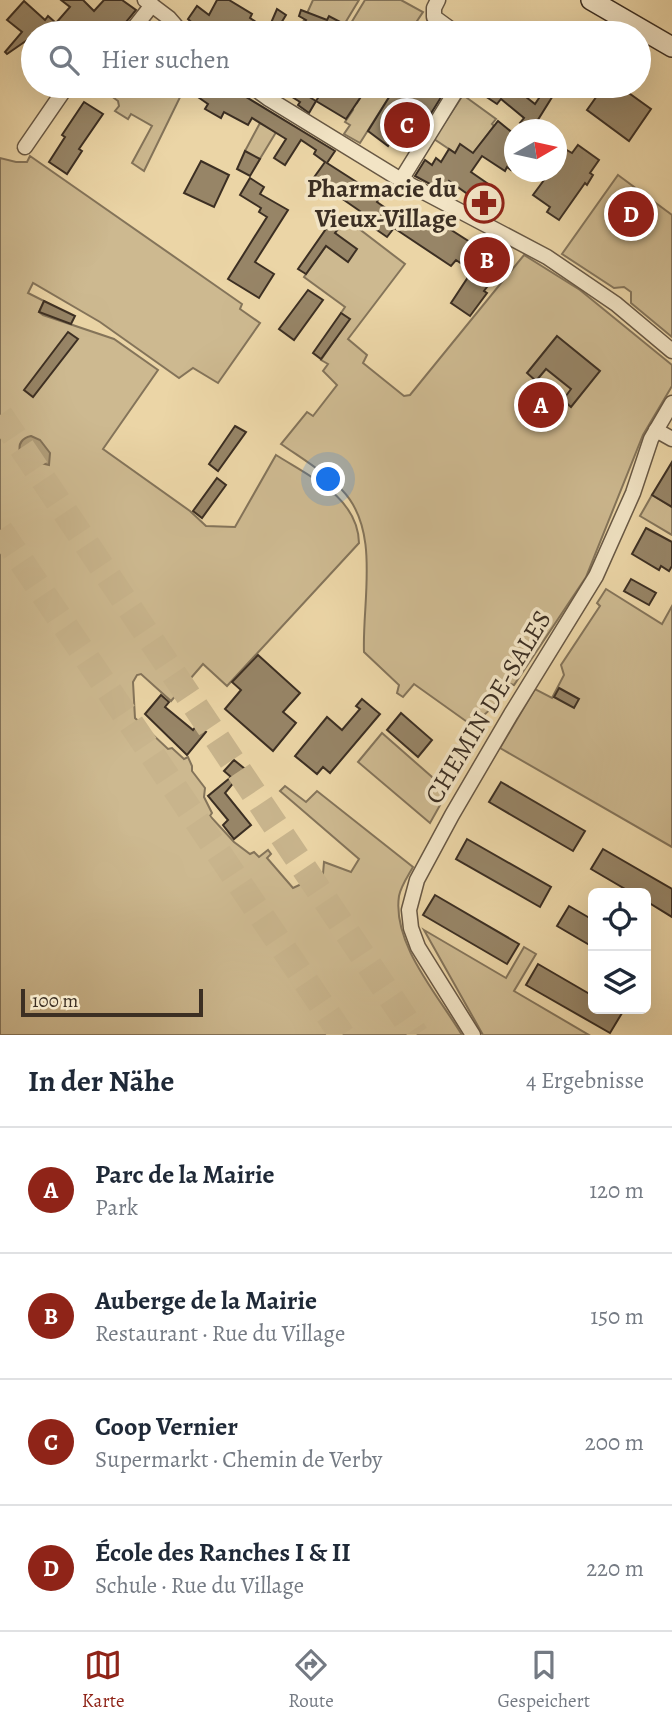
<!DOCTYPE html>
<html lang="de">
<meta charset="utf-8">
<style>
body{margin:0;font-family:Alegreya,serif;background:#f2f2f3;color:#1f2937}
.controls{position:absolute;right:21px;bottom:21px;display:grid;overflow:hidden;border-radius:10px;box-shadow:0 7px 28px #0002}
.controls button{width:63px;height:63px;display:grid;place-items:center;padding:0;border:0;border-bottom:2px solid #e0e1e3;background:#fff;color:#1f2937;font:35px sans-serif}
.compass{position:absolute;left:504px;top:119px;width:63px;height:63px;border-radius:50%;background:#fff;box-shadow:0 7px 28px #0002;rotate:81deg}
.scale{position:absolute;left:21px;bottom:18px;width:182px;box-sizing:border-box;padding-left:7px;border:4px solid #3c2f23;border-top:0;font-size:19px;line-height:24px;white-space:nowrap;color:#3c2f23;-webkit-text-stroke:5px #f2e4c5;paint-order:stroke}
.you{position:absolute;left:329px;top:480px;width:24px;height:24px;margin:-18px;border:5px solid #fff;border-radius:50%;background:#1a73e8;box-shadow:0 0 0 10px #1a73e833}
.badge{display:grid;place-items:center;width:46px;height:46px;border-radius:50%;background:#8f2418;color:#fff;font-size:23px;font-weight:700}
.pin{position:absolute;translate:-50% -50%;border:4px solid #fff;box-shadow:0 2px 7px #0006}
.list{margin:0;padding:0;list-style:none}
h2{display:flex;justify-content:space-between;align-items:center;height:91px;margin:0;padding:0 28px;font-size:30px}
h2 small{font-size:23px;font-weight:400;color:#747a83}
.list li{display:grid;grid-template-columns:46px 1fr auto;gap:21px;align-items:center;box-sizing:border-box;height:126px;padding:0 28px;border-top:2px solid #e0e1e3}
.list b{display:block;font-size:26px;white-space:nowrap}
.list p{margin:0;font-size:23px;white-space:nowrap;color:#747a83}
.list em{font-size:23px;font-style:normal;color:#747a83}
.icon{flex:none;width:38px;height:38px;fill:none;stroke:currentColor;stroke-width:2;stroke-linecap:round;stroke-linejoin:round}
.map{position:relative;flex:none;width:672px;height:1035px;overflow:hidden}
.search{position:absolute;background:#fff;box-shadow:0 7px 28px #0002;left:21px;right:21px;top:21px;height:77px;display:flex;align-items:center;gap:18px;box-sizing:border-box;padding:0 24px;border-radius:38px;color:#747a83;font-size:26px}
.sheet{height:595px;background:#fff}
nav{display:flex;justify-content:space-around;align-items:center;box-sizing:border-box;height:98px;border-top:2px solid #e0e1e3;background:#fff;font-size:19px;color:#747a83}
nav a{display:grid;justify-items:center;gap:4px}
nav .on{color:#8f2418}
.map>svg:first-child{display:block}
.green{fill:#cdb990;stroke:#84745a;stroke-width:2}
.water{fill:#b09d79;stroke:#827157;stroke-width:2}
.building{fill:#978567;stroke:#3c2f23;stroke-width:2}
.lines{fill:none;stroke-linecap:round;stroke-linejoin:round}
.motorway-tunnel{stroke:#c8b48c;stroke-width:26;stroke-dasharray:26 13;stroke-linecap:butt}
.minor-casing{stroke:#685844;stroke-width:17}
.secondary-casing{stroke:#3c2f23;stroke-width:22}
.minor{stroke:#f2e4c5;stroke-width:14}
.secondary{stroke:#f2e4c5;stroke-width:19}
.labels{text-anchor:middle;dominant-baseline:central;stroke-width:7;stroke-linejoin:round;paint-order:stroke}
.poi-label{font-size:26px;font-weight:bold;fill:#3c2f23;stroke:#f2e4c5;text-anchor:end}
.street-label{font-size:26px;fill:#3c2f23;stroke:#f2e4c5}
</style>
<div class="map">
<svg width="672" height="1035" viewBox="0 0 672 1035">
<rect width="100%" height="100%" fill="#ebd5a6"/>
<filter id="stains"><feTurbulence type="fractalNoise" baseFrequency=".00286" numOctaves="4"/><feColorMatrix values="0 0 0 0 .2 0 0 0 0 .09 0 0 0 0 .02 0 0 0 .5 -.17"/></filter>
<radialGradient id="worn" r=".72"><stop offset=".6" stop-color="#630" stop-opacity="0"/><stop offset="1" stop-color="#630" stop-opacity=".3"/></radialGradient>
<g class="green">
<polygon points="313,0 359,0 339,33 319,33 320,31 303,22"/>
<polygon points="365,0 401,0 423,12 409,33 345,33"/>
<polygon points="98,86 185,87 144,171 132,163 152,126 131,114 128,119 115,111 119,106 118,101"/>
<polygon points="340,86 396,86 360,143 344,134 350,125 345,122 353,110 346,105 353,101 357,103 362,95 356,91 353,94"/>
<polygon points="463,95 496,119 492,124 494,126 471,156 455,153 434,139"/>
<polygon points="260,123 278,129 258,162 245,151"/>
<path d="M30 156 242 304 240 309 260 323 218 383 193 368 179 378 100 322 33 283 28 293 44 301 39 312 43 315 114 339 158 370 103 449 190 511 206 526 235 527 276 455C309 476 358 497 359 543L227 686 203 664 171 701 141 674 137 675 133 682 135 718 168 749 172 748 184 759 188 757 192 766V771L205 788 204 797 212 813 210 816 234 842 250 854 254 852 259 857 268 850 271 854 267 858 293 888 323 874 324 862 351 872 359 859 280 791 285 786 306 802 317 791 413 867C408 876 401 886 399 896 392 944 438 995 462 1035H0V158L16 162H27Z"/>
<polygon points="618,175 672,215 672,337 631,303 631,292 624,287 614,288 562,254"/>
<path d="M343 222 354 225 405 264 348 339 367 355 363 363 404 396 410 395 524 255 580 290 672 365V386L643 435 586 577 514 685 510 684C501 697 485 719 470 724L414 684 403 697 397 693 399 685 364 652C362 601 381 530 342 490 325 472 301 458 281 444L307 412 313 416 337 385 323 371 328 364 321 360 349 319 341 313 345 307 304 277Z"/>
<polygon points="652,495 672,507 672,535 640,516"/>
<polygon points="606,589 662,624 672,606 672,847 500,748 535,689 552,698 564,675 561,665 600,606 597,603"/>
<polygon points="382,733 448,791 430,823 358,762"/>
<polygon points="424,930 506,978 524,947 536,954 514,991 589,1035 483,1035"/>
</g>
<path class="water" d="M31 436 40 440 50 453 49 465 28 460 20 453C18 444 22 438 31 436Z"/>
<g class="building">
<polygon points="61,0 83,0 94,11 104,0 122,0 136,10 122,27 121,33 95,33 87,27 81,33 33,33 33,36 7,54 5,52 22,32 7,20 24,1 45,20 48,16 56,23 70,7"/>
<polygon points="217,0 229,0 252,14 250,18 268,30 277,9 286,15 275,33 203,33 188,19 197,6 209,15"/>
<polygon points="301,10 327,20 329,16 342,23 336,33 332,33 316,25 314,27 304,23 306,20 299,16"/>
<polygon points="182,86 228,86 335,151 327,163 380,197 377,202 400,218 406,209 429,225 434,219 495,258 484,273 493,279 484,291 487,293 470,316 451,303 472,271 456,260 451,266 394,228 387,237 364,221 367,216 331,191 328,195 310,183 325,162 314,154 316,150 301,140 285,165 274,158 286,139 252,118 248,125 224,112 221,118 205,109 208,104"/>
<polygon points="275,86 291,86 316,101 309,113 298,105 300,102"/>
<polygon points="326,86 340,86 360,98 346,119 316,101"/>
<polygon points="396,86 448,86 417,136 400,126 388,146 368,131"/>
<polygon points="492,86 512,86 535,104 547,86 559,86 536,123 547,130 528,130 520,123 524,118 501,99 497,104 485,96"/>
<polygon points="604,86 619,86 651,109 629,141 587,110"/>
<polygon points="84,102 103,114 79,149 82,151 67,174 49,162 65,137 62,135"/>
<polygon points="498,121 514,134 514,165 511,170 507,167 505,171 482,156 471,172 497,190 486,207 449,181 443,191 415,176 425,160 432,165 436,158 441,162 449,149 455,153 460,144 473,153"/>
<polygon points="578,145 599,160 590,173 593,175 587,185 585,183 559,220 547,212 550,207 533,195 550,172 556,172 556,162 565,149 572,153"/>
<polygon points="245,151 260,159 250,176 237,169"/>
<polygon points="201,161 229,175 214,207 184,193"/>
<polygon points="250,178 264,187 260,194 288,210 255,262 274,274 259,298 228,279 267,217 259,212 261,208 240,195"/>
<polygon points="335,216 343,222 335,233 357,249 348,262 326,246 306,274 298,269"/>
<polygon points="308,290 323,300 294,340 279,329"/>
<polygon points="44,301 75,316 71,324 39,312"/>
<polygon points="341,313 350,319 321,359 313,353"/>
<polygon points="68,332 78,339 33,397 24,390"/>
<polygon points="557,336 600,371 571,407 563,400 571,389 546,369 536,381 527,373"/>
<polygon points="235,426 246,432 218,471 209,464"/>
<polygon points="672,462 672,507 652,495"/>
<polygon points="217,478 226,485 202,518 193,511"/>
<polygon points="646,528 672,542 672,566 669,571 661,566 659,570 632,554"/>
<polygon points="631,579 656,593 649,605 624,591"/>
<polygon points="258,655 300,693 283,712 296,723 273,751 225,709 241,690 232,682"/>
<polygon points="559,688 579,699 574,708 554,697"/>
<polygon points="161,695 169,702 165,707 193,730 197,725 206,732 187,755 145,714"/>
<polygon points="362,699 380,714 330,773 323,767 317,774 295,756 327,717 342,730 360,709 356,706"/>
<polygon points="401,713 432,740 418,757 387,730"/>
<polygon points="234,760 245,769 225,793 251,825 234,839 223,825 228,820 208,796 231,777 224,771"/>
<polygon points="501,782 585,831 573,851 489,802"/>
<polygon points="467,839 551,887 540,907 456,859"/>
<polygon points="603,849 672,889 672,917 646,901 646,893 632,893 591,869"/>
<polygon points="435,895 519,944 507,964 423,915"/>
<polygon points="569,906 593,920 593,947 557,926"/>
<polygon points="538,964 593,996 593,1009 615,1009 622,1013 610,1033 526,985"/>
</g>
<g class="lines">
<g class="motorway-tunnel">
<polyline points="0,415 416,1035"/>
<polyline points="0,530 342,1035"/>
</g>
<g class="minor-casing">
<g id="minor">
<polyline points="145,0 169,18 182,33"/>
<polyline points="438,0 434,8 434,17 456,33"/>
<polyline points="130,33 152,5"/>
<polyline points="251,86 269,99 401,180 547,257 616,304 672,351"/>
<polyline points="25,147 67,86"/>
<polyline points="401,180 459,86"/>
<polyline points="656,430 672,439"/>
<polyline points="473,1035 418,947 411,928 409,910 417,880 452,815 511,714 596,576 633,493 651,439 672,403"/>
</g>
</g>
<g class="secondary-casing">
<polyline id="secondary" points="591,0 672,47"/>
</g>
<use href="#minor" class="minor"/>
<use href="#secondary" class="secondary"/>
</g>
<defs>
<g id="pharmacy-ring" transform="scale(2.0125)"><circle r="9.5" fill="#f2e4c5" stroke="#8f2418" stroke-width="1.5"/><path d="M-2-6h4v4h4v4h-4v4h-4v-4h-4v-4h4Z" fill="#8f2418"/></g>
</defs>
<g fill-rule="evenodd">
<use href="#pharmacy-ring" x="484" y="203"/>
</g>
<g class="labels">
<g class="poi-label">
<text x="457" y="188">Pharmacie du<tspan x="457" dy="30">Vieux-Village</tspan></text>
</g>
<g class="street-label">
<text transform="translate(488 707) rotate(-59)">CHEMIN DE-SALES</text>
</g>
</g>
<rect width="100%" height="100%" filter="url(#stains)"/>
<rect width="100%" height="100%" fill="url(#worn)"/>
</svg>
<div class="controls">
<button><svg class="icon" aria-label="locate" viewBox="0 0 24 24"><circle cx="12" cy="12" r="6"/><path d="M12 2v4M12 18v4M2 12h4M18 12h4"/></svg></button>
<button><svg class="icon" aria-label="layers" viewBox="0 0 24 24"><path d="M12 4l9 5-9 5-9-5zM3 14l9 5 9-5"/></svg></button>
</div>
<svg class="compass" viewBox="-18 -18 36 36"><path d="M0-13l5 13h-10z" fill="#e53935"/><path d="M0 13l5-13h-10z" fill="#747a83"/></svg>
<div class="scale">100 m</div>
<div class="you"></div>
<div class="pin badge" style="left:541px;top:405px">A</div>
<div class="pin badge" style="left:487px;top:260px">B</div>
<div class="pin badge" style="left:407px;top:125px">C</div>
<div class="pin badge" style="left:631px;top:214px">D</div>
<div class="search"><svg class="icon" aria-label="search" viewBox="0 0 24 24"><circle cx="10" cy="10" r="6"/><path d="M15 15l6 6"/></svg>Hier suchen</div>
</div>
<section class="sheet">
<h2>In der Nähe<small>4 Ergebnisse</small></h2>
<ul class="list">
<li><span class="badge">A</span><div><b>Parc de la Mairie</b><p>Park</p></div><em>120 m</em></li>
<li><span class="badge">B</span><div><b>Auberge de la Mairie</b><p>Restaurant · Rue du Village</p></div><em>150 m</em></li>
<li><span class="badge">C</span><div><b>Coop Vernier</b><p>Supermarkt · Chemin de Verby</p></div><em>200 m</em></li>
<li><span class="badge">D</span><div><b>École des Ranches I &amp; II</b><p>Schule · Rue du Village</p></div><em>220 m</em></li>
</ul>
</section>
<nav>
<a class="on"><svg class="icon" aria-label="map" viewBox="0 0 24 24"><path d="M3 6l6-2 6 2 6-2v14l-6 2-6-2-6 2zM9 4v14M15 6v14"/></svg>Karte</a>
<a><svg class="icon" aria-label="directions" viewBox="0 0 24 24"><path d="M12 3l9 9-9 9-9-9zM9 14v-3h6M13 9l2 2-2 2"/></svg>Route</a>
<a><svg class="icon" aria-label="saved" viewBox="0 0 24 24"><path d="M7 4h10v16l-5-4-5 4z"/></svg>Gespeichert</a>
</nav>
